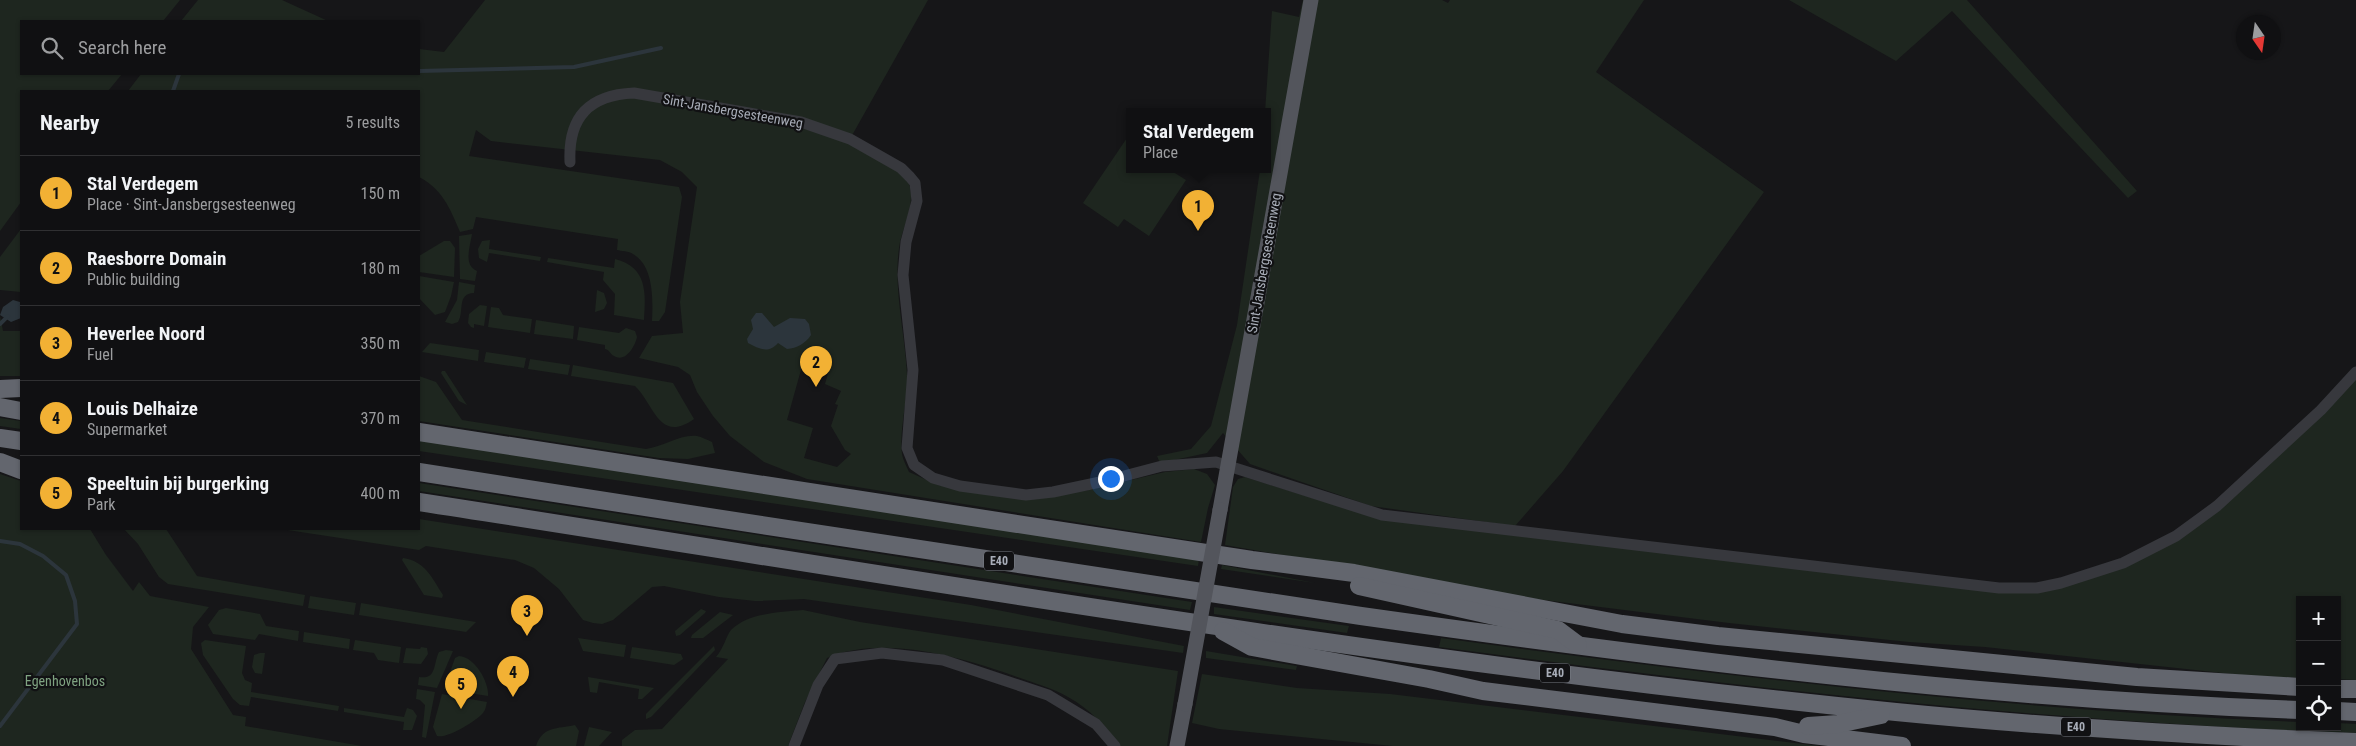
<!DOCTYPE html>
<meta charset="utf-8">
<style>
body{margin:0;font-family:"Roboto Condensed",sans-serif;background:#1e1e20;color:#f1f3f6}
.controls{position:absolute;right:15px;bottom:15px;display:grid;overflow:hidden;border-radius:0px;box-shadow:0 1px 4px #0004}
.controls button{width:45px;height:45px;display:grid;place-items:center;padding:0;border:0;border-bottom:1px solid #303032;background:#101012;color:#f1f3f6;font:25px sans-serif}
.compass{position:absolute;left:2236px;top:15px;width:45px;height:45px;border-radius:50%;background:#101012;box-shadow:0 1px 4px #0004;rotate:167deg}
.you{position:absolute;left:1110px;top:478px;width:18px;height:18px;margin:-12px;border:4px solid #fff;border-radius:50%;background:#1a73e8;box-shadow:0 0 0 8px #1a73e833}
.badge{display:grid;place-items:center;width:32px;height:32px;border-radius:50%;background:#f2b134;color:#111;font-size:16px;font-weight:700}
.pin{position:absolute;translate:-50% -41px;filter:drop-shadow(0 1px 2px #0008)}
.pin::after{content:'';position:absolute;top:26px;width:18px;height:15px;background:inherit;clip-path:polygon(0 0,100% 0,50% 100%)}
.popup{position:absolute;left:1126px;top:108px;width:145px;height:65px;box-sizing:border-box;display:grid;place-content:center;border-radius:0px;background:#101012;filter:drop-shadow(0 1px 4px #0005);font-size:16px;white-space:nowrap;color:#9c9d9f}
.popup b{font-size:19px;color:#f1f3f6}
.popup::after{content:'';position:absolute;left:50%;top:100%;margin-left:-10px;border:10px solid transparent;border-top-color:#101012}
.list{margin:0;padding:0;list-style:none}
h2{display:flex;justify-content:space-between;align-items:center;height:65px;margin:0;padding:0 20px;font-size:21px}
h2 small{font-size:16px;font-weight:400;color:#9c9d9f}
.list li{display:grid;grid-template-columns:32px 1fr auto;gap:15px;align-items:center;box-sizing:border-box;height:75px;padding:0 20px;border-top:1px solid #303032}
.list b{display:block;font-size:19px;white-space:nowrap}
.list p{margin:0;font-size:16px;white-space:nowrap;color:#9c9d9f}
.list em{font-size:16px;font-style:normal;color:#9c9d9f}
.icon{flex:none;width:28px;height:28px;fill:none;stroke:currentColor;stroke-width:2;stroke-linecap:round;stroke-linejoin:round}
.map{position:relative;flex:none;width:2356px;height:746px;overflow:hidden}
.search{position:absolute;background:#101012;box-shadow:0 1px 4px #0004;left:20px;top:20px;width:400px;height:55px;display:flex;align-items:center;gap:12px;box-sizing:border-box;padding:0 18px;border-radius:0px;color:#9c9d9f;font-size:19px}
.panel{position:absolute;background:#101012;box-shadow:0 1px 4px #0004;left:20px;top:90px;width:400px;height:440px;border-radius:0px}
.map>svg:first-child{display:block}
.green{fill:#1e261f;fill-rule:evenodd}
.water{fill:#2c353c}
.lines{fill:none;stroke-linecap:round;stroke-linejoin:round}
.stream{stroke:#2c353c;stroke-width:4}
.minor{stroke:#37383d;stroke-width:11}
.major{stroke:#53555c;stroke-width:15}
.highway{stroke:#63666e;stroke-width:18}
.major-bridge{stroke:#53555c;stroke-width:15}
.labels{text-anchor:middle;dominant-baseline:central;stroke-width:4.5;stroke-linejoin:round;paint-order:stroke}
.shield{fill:#111113;stroke:#7b7e86;stroke-width:1}
.shield-label{font-size:12px;font-weight:bold;fill:#a8adb8}
.street-label{font-size:14px;fill:#a8adb8;stroke:#111113}
.park-label{font-size:14px;fill:#7fa381;stroke:#111113}
</style>
<div class="map">
<svg width="2356" height="746" viewBox="0 0 2356 746">
<rect width="100%" height="100%" fill="#161618"/>
<g class="green">
<polygon points="0,0 180,0 163,21 21,21 21,74 122,74 108,91 21,91 21,202 0,231"/>
<polygon points="198,0 282,0 328,21 181,21"/>
<path d="M485 0H928L850 139 905 176C919 196 905 221 900 242 892 285 905 331 907 375 908 401 899 428 902 454 903 460 907 467 909 472L938 485 977 493 1084 491 1165 472 1194 469 1207 474 1215 485 1208 508 1201 542 807 479 764 462 730 436 713 416 697 392 690 375 678 367 639 358 652 336 683 333 680 302 697 187 682 172 660 160 491 141 476 130 469 156 679 187 682 197 665 312 659 321H652C653 300 654 266 633 254 629 251 621 251 617 250L618 239 476 217 473 229 460 232C450 208 442 189 419 177V91H128L141 74H419V49L444 52ZM804 359 830 366 825 384 841 391 835 404 838 405 831 426 845 450 851 454 837 467 804 458 813 428 787 420Z"/>
<polygon points="1303,0 1442,0 1448,3 1450,0 1644,0 1596,72 1764,192 1563,471 1515,526 1371,506 1250,464 1223,433 1207,453 1160,463 1157,456 1191,449 1211,426 1237,325 1260,170 1267,170 1267,112 1265,112 1272,11 1299,17"/>
<polygon points="1789,0 1967,0 2137,191 2128,198 1952,11 1896,61"/>
<polygon points="1129,135 1129,170 1170,170 1186,180 1149,236 1124,219 1118,227 1083,203"/>
<polygon points="21,229 21,292 0,290 0,257"/>
<path d="M472 234C470 247 463 265 477 271L475 281 460 279 459 236Z"/>
<polygon points="490,240 489,249 541,257 540,261 489,253 487,262 479,258 478,249 482,241"/>
<polygon points="444,241 450,241 455,248 454,277 419,272 419,256"/>
<path d="M548 258 614 268 615 259C647 267 646 292 644 320L614 315 615 294 603 280 604 272 547 262Z"/>
<polygon points="419,276 454,282 451,296 445,312 435,315 419,298"/>
<path d="M459 282 475 285 474 293C456 294 465 311 458 322L452 324 445 322 457 300Z"/>
<polygon points="597,290 604,293 607,303 604,309 595,312"/>
<polygon points="480,305 487,306 484,326 474,324 474,328 471,327 468,323 469,314"/>
<polygon points="491,307 499,308 503,315 532,319 530,333 488,327"/>
<polygon points="0,316 3,331 21,331 21,376 0,376"/>
<polygon points="536,320 574,326 573,339 534,334"/>
<path d="M579 327 619 333 626 328 635 331 637 337C635 346 626 363 614 356 610 354 610 350 605 349V345L577 340Z"/>
<polygon points="430,343 479,350 478,361 422,352"/>
<polygon points="486,352 526,358 524,368 484,362"/>
<polygon points="530,359 570,365 568,375 528,369"/>
<path d="M573 365 673 383 694 419C659 444 654 404 635 386L571 376Z"/>
<polygon points="442,371 445,371 467,405 459,401 441,373"/>
<path d="M419 376 436 382 462 420 646 449C663 447 680 434 697 436 702 437 707 440 712 442L715 453 688 459 659 458 419 421Z"/>
<polygon points="2356,379 2356,680 2337,679 2337,600 2300,600 2300,678 2241,675 1985,647 1909,642 1729,623 1536,599 1225,545 1233,487 1238,479 1245,477 1335,505 2034,593 2182,538"/>
<polygon points="0,418 21,421 21,429 0,426"/>
<polygon points="419,440 1199,559 1198,566 419,451"/>
<polygon points="0,474 21,481 21,529 90,529 106,555 133,591 139,582 150,596 209,607 193,627 191,649 233,715 246,717 245,726 362,746 0,746"/>
<polygon points="419,483 1192,602 1190,610 419,491"/>
<polygon points="419,519 971,605 1184,646 1183,653 804,599 755,601 719,597 664,586 652,587 613,620 602,624 593,623 583,620 559,589 534,568 515,560 426,546 419,550 281,529 419,529"/>
<polygon points="124,529 166,529 197,576 305,595 303,606 168,584 159,577 138,544"/>
<path d="M403 558C425 561 432 578 443 595L442 598 424 595 402 560Z"/>
<polygon points="1222,565 1315,583 1221,569"/>
<polygon points="310,596 356,603 354,615 308,608"/>
<polygon points="361,603 476,622 466,632 359,615"/>
<polygon points="1214,607 1349,626 1347,633 1214,614"/>
<polygon points="226,608 260,614 266,626 299,631 298,641 259,634 255,640 213,634 208,625 219,610"/>
<polygon points="701,609 706,611 705,613 680,635 676,636 675,631"/>
<path d="M803 610 860 622 1178 671 1167 746H1120C1106 727 1089 708 1068 697 1055 689 1040 685 1026 680 968 659 885 633 827 658L805 702 788 746H622V740L635 730 662 729 728 659 716 657C724 648 726 636 731 630 748 613 780 612 803 610Z"/>
<polygon points="720,612 733,615 703,638 691,638 692,635"/>
<polygon points="304,632 350,639 349,649 303,642"/>
<polygon points="578,638 626,645 624,657 583,651"/>
<path d="M1441 638C1726 677 2012 710 2300 722V727H2337V723L2356 724V733C2049 722 1743 688 1439 647Z"/>
<polygon points="205,640 246,646 242,673 245,680 252,683 251,692 339,706 338,711 251,697 249,706 240,705 233,699 203,655 201,643"/>
<polygon points="355,640 401,647 399,663 378,660 374,653 353,650"/>
<polygon points="714,646 715,650 651,717 646,719 646,714"/>
<polygon points="421,647 427,648 428,654 421,664 403,663 406,648 420,649"/>
<polygon points="632,647 681,654 683,659 674,665 630,658"/>
<path d="M446 650 453 651 437 688 418 685 419 677C437 680 433 664 439 652Z"/>
<polygon points="1206,651 1297,666 1296,670 1206,658"/>
<polygon points="260,653 265,653 262,674 255,673 252,667 254,655"/>
<path d="M459 656C475 657 489 682 488 696L444 689 455 658Z"/>
<polygon points="1202,674 1297,688 1390,694 1820,746 1393,746 1219,729 1192,723"/>
<polygon points="588,677 654,688 642,699 638,699 639,689 599,682 597,693 590,692"/>
<polygon points="417,689 435,692 426,738 422,737 425,705 420,700 416,699"/>
<path d="M442 694 487 702C486 706 486 709 483 713 476 721 447 739 437 736L433 727Z"/>
<polygon points="344,708 404,717 407,708 413,710 417,716 412,730 403,730 404,722 344,712"/>
<path d="M575 725 579 731 576 746H536C543 726 557 729 575 725Z"/>
<polygon points="589,727 612,732 599,746 584,746"/>
</g>
<g class="water">
<polygon points="13,300 20,302 21,318 11,322 0,315 3,307"/>
<path d="M756 313H762L774 327 790 318 805 319 809 324 811 335C805 344 797 348 787 349L778 343C768 354 760 349 748 343L747 339 753 329 751 320Z"/>
</g>
<g class="lines">
<g class="stream">
<polyline points="419,71 574,67 661,48"/>
<polyline points="173,91 179,74"/>
<polyline points="0,324 8,316"/>
<polyline points="0,541 20,544 43,556 66,575 75,601 77,624 0,726"/>
</g>
<g class="minor">
<path d="M570 162C568 117 589 95 634 93L801 122 850 139 901 168 910 177 915 183 917 201 906 242 903 275 913 370 907 448 914 465 933 478 960 486 1026 495 1053 492 1105 481 1162 466 1216 462 1382 515 1999 588H2037L2061 583 2123 563 2176 536 2217 506 2321 410 2356 372"/>
<polyline points="794,746 818,685 835,659 882,653 943,660 1048,695 1096,724 1115,746"/>
</g>
<g class="major">
<polyline points="1220,510 1311,0"/>
<polyline points="1177,746 1185,704"/>
</g>
<g class="highway">
<polyline points="0,389 21,388"/>
<polyline points="0,407 21,411"/>
<polyline points="419,432 1252,560 1354,573 1622,624 1718,636 2137,677 2300,687"/>
<polyline points="0,438 21,441"/>
<polyline points="0,462 21,470"/>
<path d="M419 472C733 520 1047 571 1361 616 1673 660 1985 699 2300 710"/>
<path d="M419 502C910 578 1401 663 1896 712 2049 727 2202 736 2356 742"/>
<polyline points="1359,586 1558,630 1578,645"/>
<polyline points="1223,631 1252,647 1429,679 1483,691 1775,727 1804,734 1902,746"/>
<polyline points="2337,689 2356,689"/>
<polyline points="2337,711 2356,712"/>
<polyline points="1808,726 1838,724 1881,715"/>
</g>
<polyline class="major-bridge" points="1185,704 1220,510"/>
</g>
<g class="labels">
<g class="shield">
<rect x="984" y="551.5" width="30" height="19" rx="4"/>
<rect x="1540" y="663.5" width="30" height="19" rx="4"/>
<rect x="2061" y="717.5" width="30" height="19" rx="4"/>
</g>
<g class="shield-label">
<text x="999" y="561">E40</text>
<text x="1555" y="673">E40</text>
<text x="2076" y="727">E40</text>
</g>
<g class="street-label">
<text transform="translate(733 111) rotate(10)">Sint-Jansbergsesteenweg</text>
<text transform="translate(1264 263) rotate(-80)">Sint-Jansbergsesteenweg</text>
</g>
<g class="park-label">
<text x="65" y="681">Egenhovenbos</text>
</g>
</g>
</svg>
<div class="controls">
<button>+</button>
<button>−</button>
<button><svg class="icon" aria-label="locate" viewBox="0 0 24 24"><circle cx="12" cy="12" r="6"/><path d="M12 2v4M12 18v4M2 12h4M18 12h4"/></svg></button>
</div>
<svg class="compass" viewBox="-18 -18 36 36"><path d="M0-13l5 13h-10z" fill="#e53935"/><path d="M0 13l5-13h-10z" fill="#9c9d9f"/></svg>
<div class="you"></div>
<div class="pin badge" style="left:1198px;top:231px">1</div>
<div class="popup"><b>Stal Verdegem</b>Place</div>
<div class="pin badge" style="left:816px;top:387px">2</div>
<div class="pin badge" style="left:527px;top:636px">3</div>
<div class="pin badge" style="left:513px;top:697px">4</div>
<div class="pin badge" style="left:461px;top:709px">5</div>
<div class="search"><svg class="icon" aria-label="search" viewBox="0 0 24 24"><circle cx="10" cy="10" r="6"/><path d="M15 15l6 6"/></svg>Search here</div>
<section class="panel">
<h2>Nearby<small>5 results</small></h2>
<ul class="list">
<li><span class="badge">1</span><div><b>Stal Verdegem</b><p>Place · Sint-Jansbergsesteenweg</p></div><em>150 m</em></li>
<li><span class="badge">2</span><div><b>Raesborre Domain</b><p>Public building</p></div><em>180 m</em></li>
<li><span class="badge">3</span><div><b>Heverlee Noord</b><p>Fuel</p></div><em>350 m</em></li>
<li><span class="badge">4</span><div><b>Louis Delhaize</b><p>Supermarket</p></div><em>370 m</em></li>
<li><span class="badge">5</span><div><b>Speeltuin bij burgerking</b><p>Park</p></div><em>400 m</em></li>
</ul>
</section>
</div>
